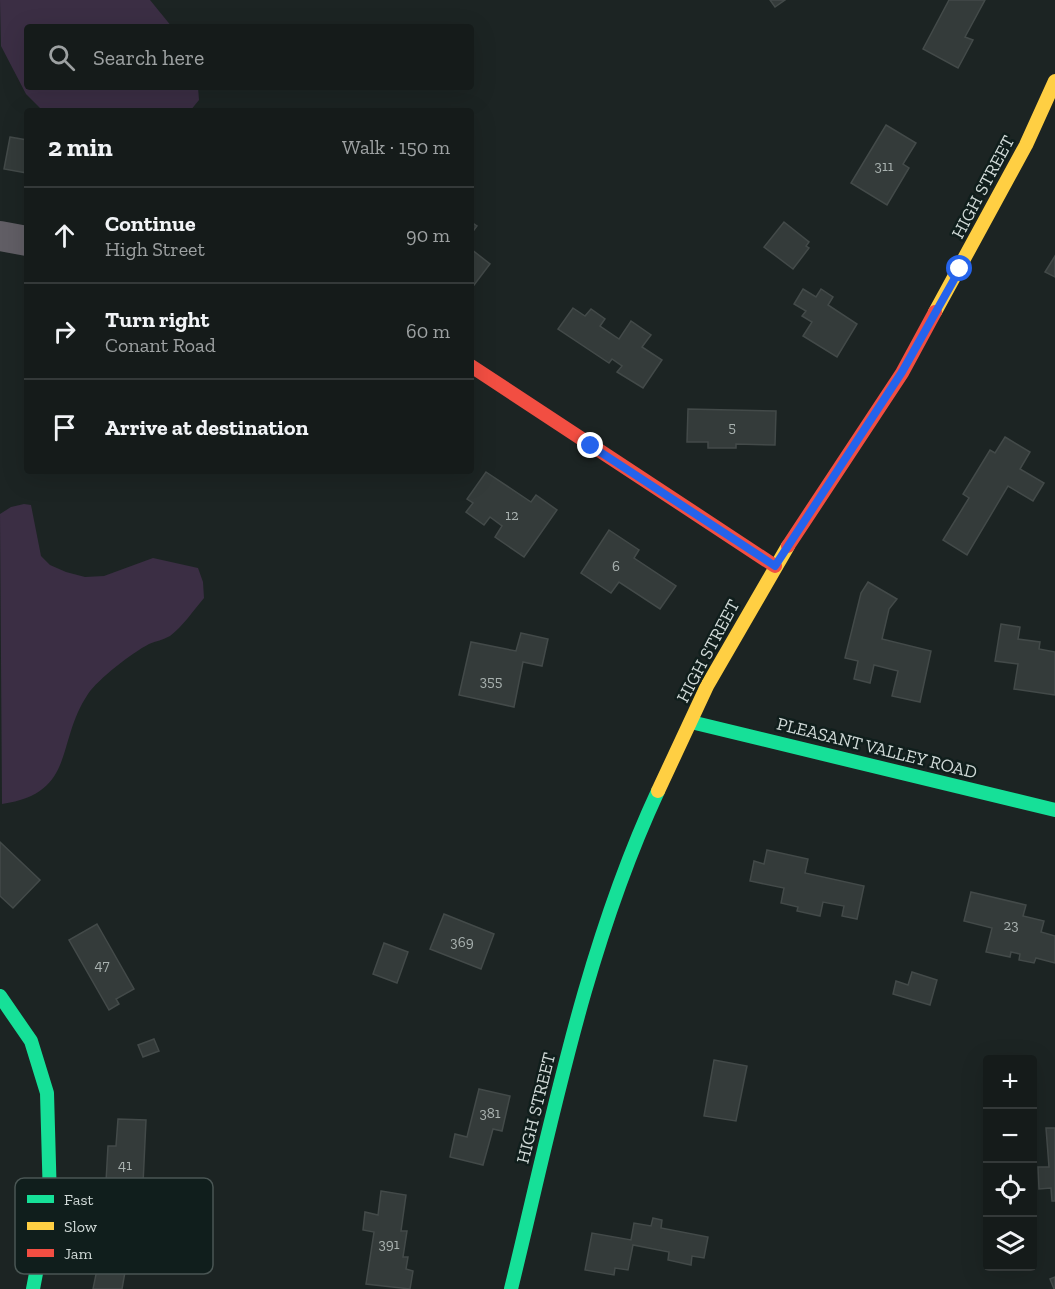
<!DOCTYPE html>
<meta charset="utf-8">
<style>
body{margin:0;font-family:"Zilla Slab",serif;background:#1e2423;color:#f1f3f6}
.controls{position:absolute;right:18px;bottom:18px;display:grid;overflow:hidden;border-radius:6px;box-shadow:0 6px 24px #0002}
.controls button{width:54px;height:54px;display:grid;place-items:center;padding:0;border:0;border-bottom:2px solid #343939;background:#151b1a;color:#f1f3f6;font:30px sans-serif}
.stop{position:absolute;width:18px;height:18px;margin:-14px;border:4px solid #2563eb;border-radius:50%;background:#fff}
.stop.end{background:#2563eb;border-color:#fff;box-shadow:0 2px 6px #0008}
.list{margin:0;padding:0;list-style:none}
h2{display:flex;justify-content:space-between;align-items:center;height:78px;margin:0;padding:0 24px;font-size:26px}
h2 small{font-size:20px;font-weight:400;color:#9da1a2}
.list li{display:grid;grid-template-columns:39px 1fr auto;gap:18px;align-items:center;box-sizing:border-box;height:96px;padding:0 24px;border-top:2px solid #343939}
.list b{display:block;font-size:22px;white-space:nowrap}
.list p{margin:0;font-size:20px;white-space:nowrap;color:#9da1a2}
.list em{font-size:20px;font-style:normal;color:#9da1a2}
.icon{flex:none;width:33px;height:33px;fill:none;stroke:currentColor;stroke-width:2;stroke-linecap:round;stroke-linejoin:round}
.map{position:relative;flex:none;width:1055px;height:1289px;overflow:hidden}
.search{position:absolute;background:#151b1a;box-shadow:0 6px 24px #0002;left:24px;top:24px;width:450px;height:66px;display:flex;align-items:center;gap:15px;box-sizing:border-box;padding:0 21px;border-radius:6px;color:#9da1a2;font-size:22px}
.panel{position:absolute;background:#151b1a;box-shadow:0 6px 24px #0002;left:24px;top:108px;width:450px;height:366px;border-radius:6px}
.map>svg:first-child{display:block}
.green{fill:#3b2e44}
.building{fill:#343b3a;stroke:#434a49;stroke-width:1.5}
.lines{fill:none;stroke-linecap:round;stroke-linejoin:round}
.street{stroke:#615e65;stroke-width:30}
.fast{stroke:#16e098;stroke-width:14}
.slow{stroke:#ffcf43;stroke-width:14}
.jam{stroke:#f24e42;stroke-width:14}
.route{stroke:#2563eb;stroke-width:8}
.labels{text-anchor:middle;dominant-baseline:central;stroke-width:5;stroke-linejoin:round;paint-order:stroke}
.number-label{font-size:15px;fill:#a9b2b0}
.street-label{font-size:18px;fill:#d0d9d7;stroke:#101e1c}
.key{fill:#101e1c;stroke:#4a5654;stroke-width:1.5}
.key-label{font-size:16px;fill:#d0d9d7}
</style>
<div class="map">
<svg width="1055" height="1289" viewBox="0 0 1055 1289">
<rect width="100%" height="100%" fill="#1c2423"/>
<g class="green">
<polygon points="0,0 150,0 172,27 27,27 27,87 198,87 199,100 190,111 43,111 26,94 1,46"/>
<path d="M24 504 31 505 41 556 50 565 66 572 85 577 104 576 153 558 198 568 203 582 204 598C193 611 183 626 170 636 163 640 156 641 149 644 132 653 98 679 88 694 55 743 77 793 2 804L0 514 11 507Z"/>
</g>
<g class="building">
<polygon points="770,0 785,0 775,7"/>
<polygon points="949,0 985,0 965,37 973,40 958,68 923,49"/>
<polygon points="886,125 916,143 903,164 909,168 887,205 851,183"/>
<polygon points="10,137 27,140 27,173 4,169"/>
<polygon points="471,222 477,226 471,234"/>
<polygon points="784,222 809,242 806,246 809,248 793,269 764,247"/>
<polygon points="471,249 490,264 471,289"/>
<polygon points="1055,256 1055,277 1045,272"/>
<polygon points="803,289 816,297 821,289 833,297 828,305 857,324 837,357 803,336 812,322 802,316 806,311 794,304"/>
<polygon points="573,308 585,316 591,309 605,319 600,326 619,339 631,321 651,335 642,347 662,360 643,388 617,372 622,366 612,359 609,363 558,329"/>
<polygon points="688,409 776,411 775,445 736,444 736,448 708,448 708,442 687,442"/>
<polygon points="1005,437 1030,452 1020,469 1044,483 1033,501 1008,486 967,555 943,540 969,498 963,494 990,450 995,453"/>
<polygon points="486,472 531,502 536,495 557,510 524,557 495,537 502,526 490,517 484,525 466,512 473,503 467,499"/>
<polygon points="609,530 639,550 634,558 676,586 660,609 619,582 611,593 581,573"/>
<polygon points="868,582 897,599 889,609 882,639 931,651 920,702 892,696 898,671 874,665 870,683 854,679 858,661 845,658 861,593"/>
<polygon points="1001,624 1020,627 1018,639 1040,642 1039,649 1055,652 1055,695 1014,689 1018,664 995,661"/>
<polygon points="521,633 548,639 542,666 523,662 514,707 459,695 471,642 516,651"/>
<polygon points="0,842 40,880 13,908 0,896"/>
<polygon points="767,850 808,859 805,873 864,886 857,919 842,916 844,906 823,902 820,916 797,911 798,907 781,903 784,888 750,881 754,861 764,864"/>
<polygon points="971,892 1026,905 1023,916 1044,921 1041,932 1055,936 1055,963 1036,958 1034,963 1019,960 1020,954 1011,952 1010,957 986,952 992,928 964,921"/>
<polygon points="444,914 494,934 481,969 430,949"/>
<polygon points="97,924 134,989 116,999 119,1004 109,1010 69,940"/>
<polygon points="384,943 408,952 397,983 373,974"/>
<polygon points="912,972 937,980 930,1005 893,994 896,981 908,985"/>
<polygon points="154,1039 159,1051 143,1057 138,1045"/>
<polygon points="714,1060 747,1066 736,1121 704,1116"/>
<polygon points="479,1089 510,1096 502,1131 493,1129 483,1165 450,1157 455,1134 467,1137"/>
<polygon points="118,1119 146,1120 143,1184 160,1184 159,1203 105,1200 108,1146 116,1146"/>
<polygon points="1046,1128 1055,1128 1055,1201 1052,1201 1051,1188 1039,1189 1038,1167 1049,1167"/>
<polygon points="381,1191 406,1195 401,1231 407,1231 403,1257 408,1257 406,1269 413,1271 410,1289 366,1284 374,1232 363,1230 365,1212 378,1215"/>
<polygon points="653,1218 662,1220 661,1228 708,1237 704,1258 692,1256 691,1265 668,1260 669,1252 633,1245 628,1270 615,1268 614,1275 585,1270 592,1233 631,1240 634,1223 651,1226"/>
<polygon points="101,1250 128,1255 122,1289 93,1289"/>
<polygon points="1055,1277 1055,1289 1054,1289 1050,1279"/>
</g>
<g class="lines">
<polyline class="street" points="0,236 27,241"/>
<g class="fast">
<polyline points="691,722 1055,810"/>
<polyline points="0,996 31,1041 47,1093 50,1200 33,1289"/>
<path d="M511 1289C552 1121 585 948 658 791"/>
</g>
<g class="slow">
<polyline points="935,312 1026,145 1055,81"/>
<polyline points="658,791 707,686 788,546"/>
</g>
<g class="jam">
<polyline points="471,366 775,566"/>
<polyline points="788,546 902,373 935,312"/>
</g>
</g>
<g class="lines">
<polyline class="route" points="591,446 775,566 902,372 960,269"/>
</g>
<g class="labels">
<g class="number-label">
<text x="884" y="166">311</text>
<text x="732" y="427">5</text>
<text x="512" y="515">12</text>
<text x="616" y="566">6</text>
<text x="491" y="681">355</text>
<text x="1011" y="925">23</text>
<text x="462" y="942">369</text>
<text x="102" y="965">47</text>
<text x="490" y="1113">381</text>
<text x="125" y="1165">41</text>
<text x="389" y="1244">391</text>
</g>
<g class="street-label">
<text transform="translate(983 187) rotate(-62)">HIGH STREET</text>
<text transform="translate(708 651) rotate(-62)">HIGH STREET</text>
<text transform="translate(877 748) rotate(14)">PLEASANT VALLEY ROAD</text>
<text transform="translate(536 1108) rotate(-76)">HIGH STREET</text>
</g>
</g>
<rect x="15" y="1178" width="198" height="96" rx="9" class="key"/>
<rect x="27" y="1195" width="27" height="8" fill="#16e098"/>
<rect x="27" y="1222" width="27" height="8" fill="#ffcf43"/>
<rect x="27" y="1249" width="27" height="8" fill="#f24e42"/>
<g class="key-label">
<text x="64" y="1205">Fast</text>
<text x="64" y="1232">Slow</text>
<text x="64" y="1259">Jam</text>
</g>
</svg>
<div class="controls">
<button>+</button>
<button>−</button>
<button><svg class="icon" aria-label="locate" viewBox="0 0 24 24"><circle cx="12" cy="12" r="6"/><path d="M12 2v4M12 18v4M2 12h4M18 12h4"/></svg></button>
<button><svg class="icon" aria-label="layers" viewBox="0 0 24 24"><path d="M12 4l9 5-9 5-9-5zM3 14l9 5 9-5"/></svg></button>
</div>
<div class="stop" style="left:960px;top:269px"></div>
<div class="stop end" style="left:591px;top:446px"></div>
<div class="search"><svg class="icon" aria-label="search" viewBox="0 0 24 24"><circle cx="10" cy="10" r="6"/><path d="M15 15l6 6"/></svg>Search here</div>
<section class="panel">
<h2>2 min<small>Walk · 150 m</small></h2>
<ul class="list">
<li><svg class="icon" aria-label="ahead" viewBox="0 0 24 24"><path d="M12 20V5M6 11l6-6 6 6"/></svg><div><b>Continue</b><p>High Street</p></div><em>90 m</em></li>
<li><svg class="icon" aria-label="right" viewBox="0 0 24 24"><path d="M7 20v-9h11M14 6l5 5-5 5"/></svg><div><b>Turn right</b><p>Conant Road</p></div><em>60 m</em></li>
<li><svg class="icon" aria-label="arrive" viewBox="0 0 24 24"><path d="M6 21V4h12l-3 4 3 4H6"/></svg><div><b>Arrive at destination</b></div></li>
</ul>
</section>
</div>
